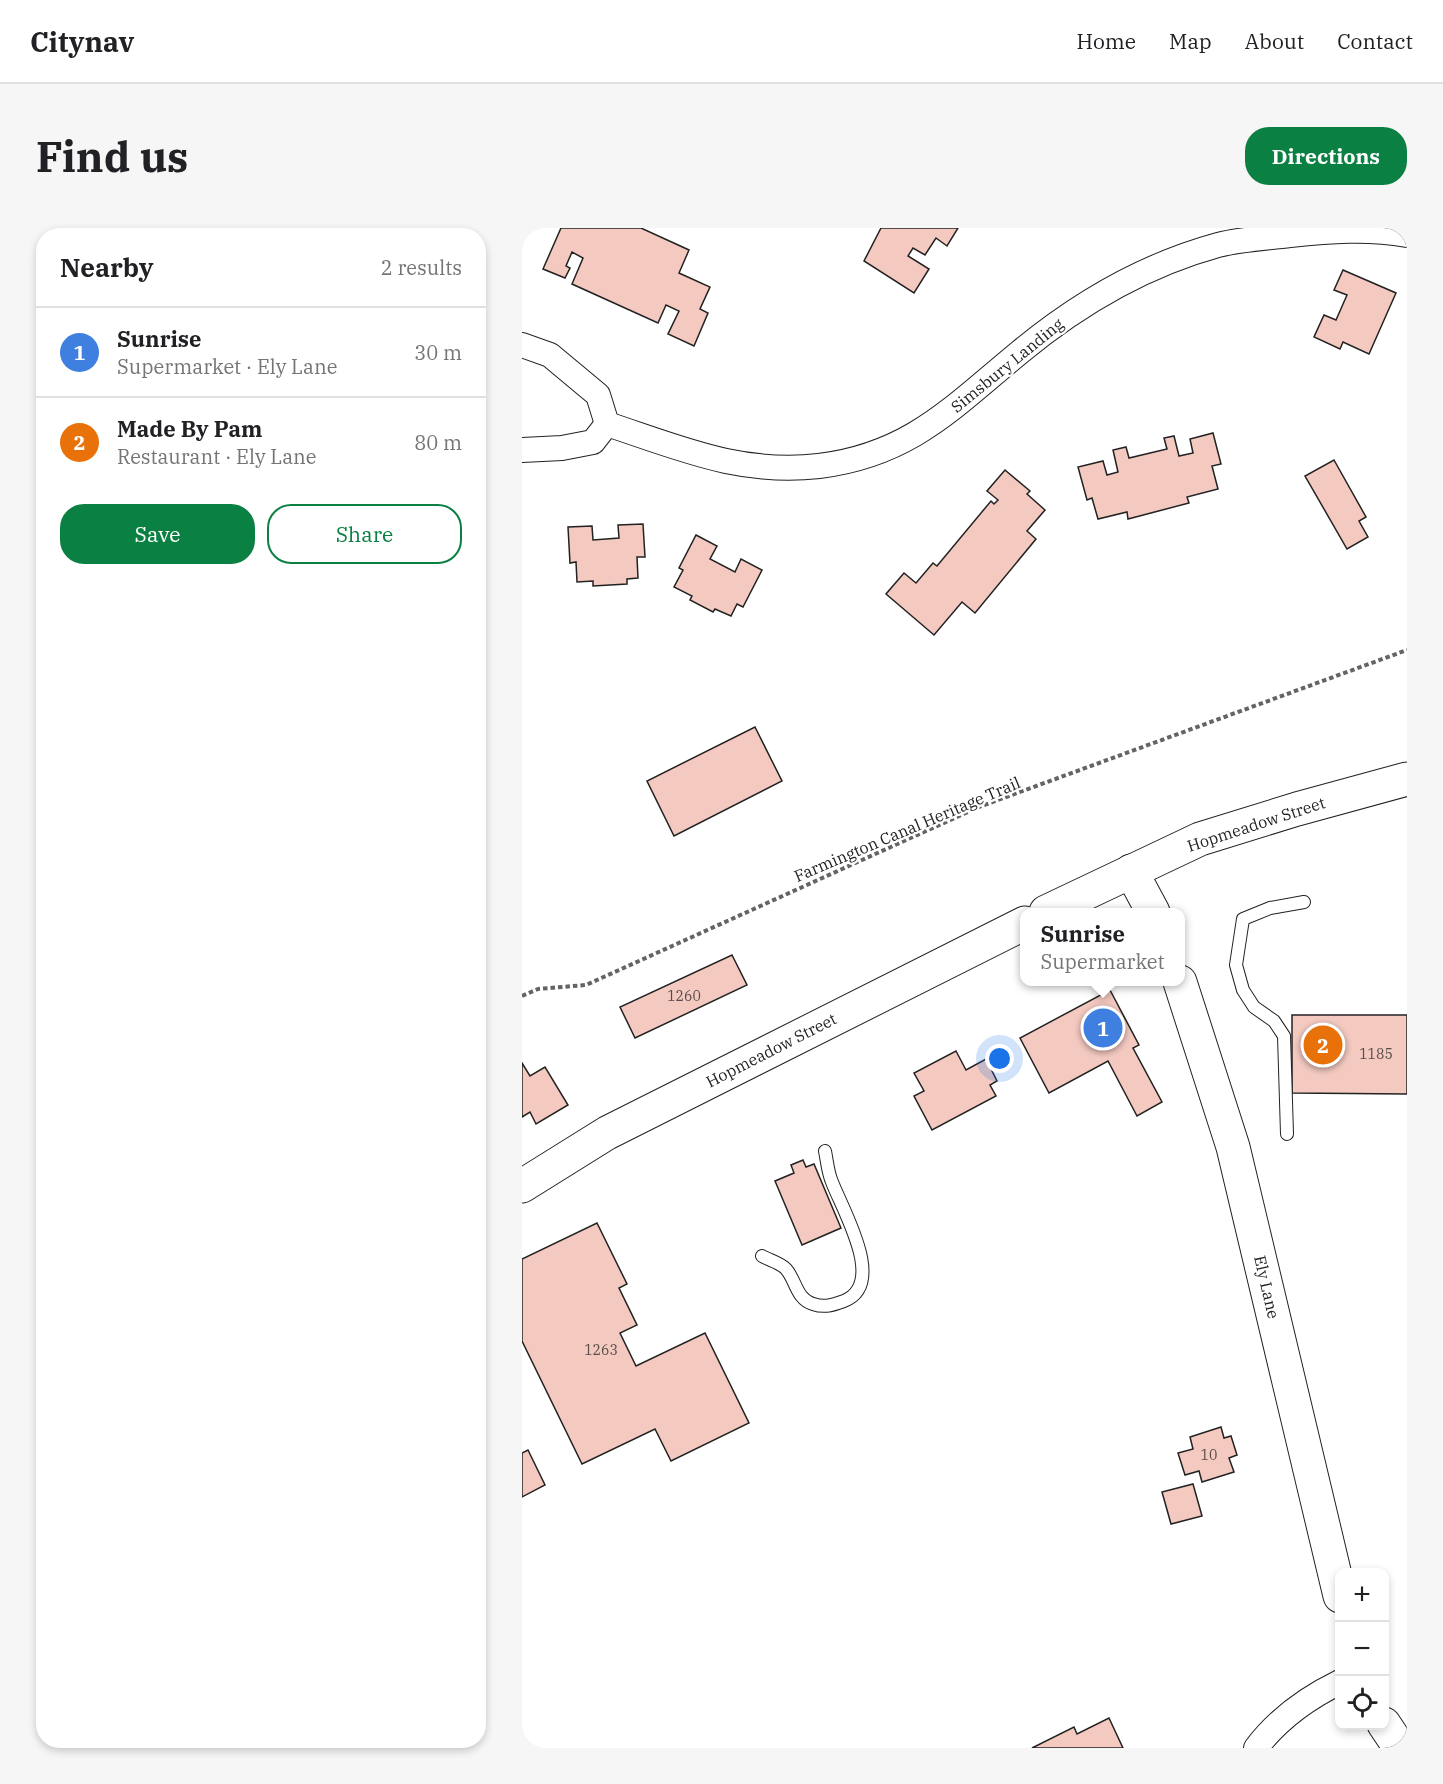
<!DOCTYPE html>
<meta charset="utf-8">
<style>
body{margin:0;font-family:"IBM Plex Serif",serif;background:#f6f6f6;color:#202124}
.controls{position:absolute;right:18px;bottom:18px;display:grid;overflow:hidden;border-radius:12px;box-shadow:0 3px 9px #0003}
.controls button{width:54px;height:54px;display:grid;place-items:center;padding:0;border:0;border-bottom:2px solid #e0e0e0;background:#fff;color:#202124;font:30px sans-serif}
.you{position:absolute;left:478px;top:831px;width:21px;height:21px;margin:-15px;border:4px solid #fff;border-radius:50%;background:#1a73e8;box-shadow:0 0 0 9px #1a73e833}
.badge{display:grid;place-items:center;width:39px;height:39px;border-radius:50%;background:#0b8043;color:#fff;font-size:20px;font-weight:700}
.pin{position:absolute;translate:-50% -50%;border:3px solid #fff;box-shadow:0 2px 6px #0006}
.popup{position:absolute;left:498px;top:680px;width:165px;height:78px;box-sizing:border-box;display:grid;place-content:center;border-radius:12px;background:#fff;filter:drop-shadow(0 2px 4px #0005);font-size:20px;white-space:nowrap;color:#757577}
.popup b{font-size:22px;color:#202124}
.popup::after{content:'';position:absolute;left:50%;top:100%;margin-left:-12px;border:12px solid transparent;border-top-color:#fff}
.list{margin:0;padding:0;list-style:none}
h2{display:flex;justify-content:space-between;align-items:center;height:78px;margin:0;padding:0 24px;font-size:26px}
h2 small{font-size:20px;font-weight:400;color:#757577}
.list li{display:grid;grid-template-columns:39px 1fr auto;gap:18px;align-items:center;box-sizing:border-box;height:90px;padding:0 24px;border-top:2px solid #e0e0e0}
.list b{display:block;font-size:22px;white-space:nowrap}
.list p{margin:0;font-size:20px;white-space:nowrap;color:#757577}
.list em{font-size:20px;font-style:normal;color:#757577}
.actions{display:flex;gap:12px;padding:18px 24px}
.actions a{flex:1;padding:14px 0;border:2px solid #0b8043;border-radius:24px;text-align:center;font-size:21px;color:#0b8043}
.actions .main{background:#0b8043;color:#fff}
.icon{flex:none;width:33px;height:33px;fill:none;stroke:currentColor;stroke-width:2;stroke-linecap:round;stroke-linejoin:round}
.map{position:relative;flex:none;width:885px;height:1520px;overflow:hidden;border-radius:24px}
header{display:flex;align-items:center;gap:36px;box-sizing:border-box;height:84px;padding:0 30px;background:#fff;border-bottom:2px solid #e0e0e0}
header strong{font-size:28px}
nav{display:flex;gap:33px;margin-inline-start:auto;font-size:21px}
.intro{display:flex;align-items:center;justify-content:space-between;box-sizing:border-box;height:144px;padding:0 36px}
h1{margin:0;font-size:42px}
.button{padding:15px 27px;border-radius:24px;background:#0b8043;color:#fff;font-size:21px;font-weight:700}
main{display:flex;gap:36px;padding:0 36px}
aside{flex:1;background:#fff;border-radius:24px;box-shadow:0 3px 9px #0003}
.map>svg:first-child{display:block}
.building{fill:#f3c9c0;stroke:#222;stroke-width:1.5}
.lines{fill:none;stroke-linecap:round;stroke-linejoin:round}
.lane-casing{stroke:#222;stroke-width:14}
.street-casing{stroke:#222;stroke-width:26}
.secondary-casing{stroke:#222;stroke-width:35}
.highway-casing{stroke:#222;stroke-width:35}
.path{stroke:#646464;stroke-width:4;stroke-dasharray:4.5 3;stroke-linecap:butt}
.lane{stroke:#fff;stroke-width:12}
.street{stroke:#fff;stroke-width:24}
.secondary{stroke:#fff;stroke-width:33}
.highway{stroke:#fff;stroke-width:33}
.labels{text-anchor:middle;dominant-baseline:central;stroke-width:4.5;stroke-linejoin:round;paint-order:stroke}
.number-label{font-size:14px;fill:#564c4a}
.street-label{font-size:16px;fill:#222;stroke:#fff}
</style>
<header>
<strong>Citynav</strong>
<nav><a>Home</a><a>Map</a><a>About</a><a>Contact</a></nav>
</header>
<div class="intro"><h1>Find us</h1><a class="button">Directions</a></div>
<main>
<aside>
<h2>Nearby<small>2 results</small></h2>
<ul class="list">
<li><span class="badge" style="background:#3f7fe0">1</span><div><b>Sunrise</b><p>Supermarket · Ely Lane</p></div><em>30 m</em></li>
<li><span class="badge" style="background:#e8710a">2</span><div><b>Made By Pam</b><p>Restaurant · Ely Lane</p></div><em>80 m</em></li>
</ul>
<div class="actions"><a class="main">Save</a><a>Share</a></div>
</aside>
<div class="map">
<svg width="885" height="1520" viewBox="0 0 885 1520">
<rect width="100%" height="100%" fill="#fff"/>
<g class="building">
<polygon points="39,0 119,0 167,22 157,45 188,59 178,81 186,85 172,118 146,106 157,83 144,77 136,95 50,56 61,30 50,24 44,38 48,40 43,50 21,41"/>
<polygon points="359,0 436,0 425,18 414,10 403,27 391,20 386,28 407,41 392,65 342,33"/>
<polygon points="821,42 874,65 847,126 821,114 818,121 792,109 802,87 814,92 825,67 812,62"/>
<polygon points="691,205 699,236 690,238 696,261 665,269 667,275 606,291 605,284 576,291 570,270 565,272 556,239 581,233 585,247 596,244 591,222 604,219 607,230 645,221 642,210 652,208 657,228 671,225 668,211"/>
<polygon points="812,232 844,289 837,293 846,309 825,321 783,248"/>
<polygon points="483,242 508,263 505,266 523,282 505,303 514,311 453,385 440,374 412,407 364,366 382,345 394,355 411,335 415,338 469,273 472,276 476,272 465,263"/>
<polygon points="121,296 123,329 115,329 116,350 105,351 105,356 71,358 71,353 55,354 54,334 48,335 46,299 70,298 71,312 97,310 96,297"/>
<polygon points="174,307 195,318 188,331 213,344 219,331 240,342 221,379 215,376 209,388 193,381 191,384 168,372 170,368 152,359 161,342 157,340"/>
<polygon points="233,499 260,553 152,608 125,553"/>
<polygon points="210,727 225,757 113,810 98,779"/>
<polygon points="588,762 617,817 611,820 640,874 615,888 586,833 527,865 498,810"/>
<polygon points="770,787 885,787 885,866 770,865"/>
<polygon points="434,823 444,842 464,831 475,853 468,857 474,868 410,902 392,868 402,863 392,845"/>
<polygon points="0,835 8,848 23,839 46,877 14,896 8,884 0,889"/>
<polygon points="281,932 284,939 292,936 319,1000 280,1017 253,953 272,945 269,937"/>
<polygon points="75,995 105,1056 97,1060 115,1097 98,1105 114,1138 183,1105 227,1195 149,1233 133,1201 60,1236 0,1113 0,1031"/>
<polygon points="699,1199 702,1210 709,1208 715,1227 707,1230 712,1244 680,1254 677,1243 663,1247 656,1225 671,1221 668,1209"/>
<polygon points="6,1222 23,1257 0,1269 0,1225"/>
<polygon points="671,1256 680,1288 649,1296 640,1264"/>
<polygon points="587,1490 601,1520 510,1520 552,1499 555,1506"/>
</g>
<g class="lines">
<g class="lane-casing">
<g id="lane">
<polyline points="765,906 762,808 752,793 732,779 721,762 714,737 721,691 748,680 782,674"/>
<path d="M240 1028C247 1032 259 1035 264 1041 274 1052 274 1071 291 1076 303 1080 311 1077 322 1073 365 1056 321 983 310 954 306 945 305 933 303 923"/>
</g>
</g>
<g class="street-casing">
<g id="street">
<polyline points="0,117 28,127 76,167 85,196"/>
<path d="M85 196C158 220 218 247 297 238 388 227 431 179 498 124 556 76 623 37 696 17 719 11 744 10 768 7 807 3 846 0 885 7"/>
<polyline points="0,222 40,220 71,214 85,196"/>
<path d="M734 1520C756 1491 785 1470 818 1454"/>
</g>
</g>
<g class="secondary-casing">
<g id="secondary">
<polyline points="609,643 631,684"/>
<polyline points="658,754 711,919 818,1368"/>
<polyline points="862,1496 878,1520"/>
</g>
</g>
<g class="highway-casing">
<g id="highway">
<polyline points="524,684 678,611 775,581 885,551"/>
<polyline points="0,958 85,905 503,695"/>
</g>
</g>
<polyline class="path" points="0,768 16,761 64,757 457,579 885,422"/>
<use href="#lane" class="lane"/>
<use href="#street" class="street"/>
<use href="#secondary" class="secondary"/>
<use href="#highway" class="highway"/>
</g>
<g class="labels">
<g class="number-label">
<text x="162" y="768">1260</text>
<text x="854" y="826">1185</text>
<text x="79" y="1122">1263</text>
<text x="687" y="1227">10</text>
</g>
<g class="street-label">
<text transform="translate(485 137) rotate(-39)">Simsbury Landing</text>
<text transform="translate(734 596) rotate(-18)">Hopmeadow Street</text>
<text transform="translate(385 601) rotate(-23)">Farmington Canal Heritage Trail</text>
<text transform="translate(249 822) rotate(-27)">Hopmeadow Street</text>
<text transform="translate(745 1059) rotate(77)">Ely Lane</text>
</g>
</g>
</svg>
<div class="controls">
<button>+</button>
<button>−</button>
<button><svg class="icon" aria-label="locate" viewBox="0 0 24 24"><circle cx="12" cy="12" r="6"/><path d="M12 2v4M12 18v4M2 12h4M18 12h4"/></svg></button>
</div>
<div class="you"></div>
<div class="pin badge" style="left:581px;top:800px;background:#3f7fe0">1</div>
<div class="popup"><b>Sunrise</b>Supermarket</div>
<div class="pin badge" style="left:801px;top:817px;background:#e8710a">2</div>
</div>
</main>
